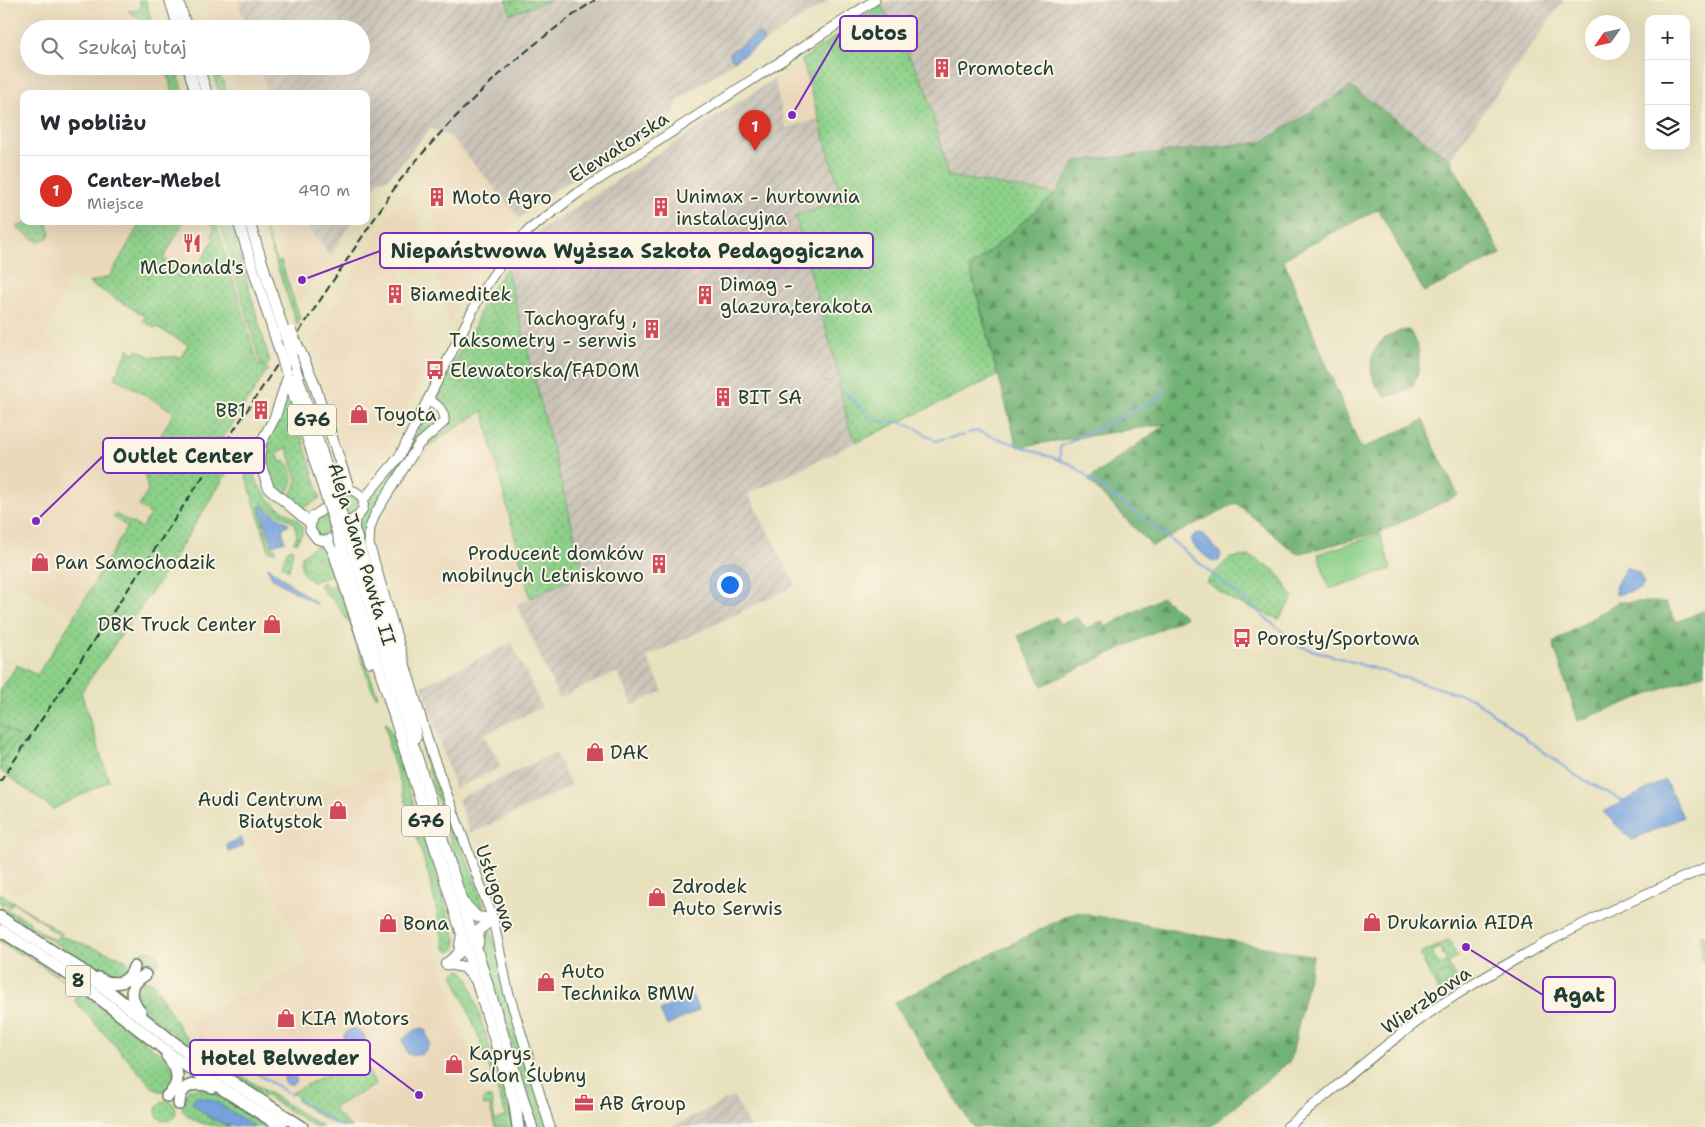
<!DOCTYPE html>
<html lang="pl">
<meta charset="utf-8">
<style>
body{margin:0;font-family:"Shantell Sans",sans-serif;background:#f7f7f7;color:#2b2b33}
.controls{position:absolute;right:15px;top:15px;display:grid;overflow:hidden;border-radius:10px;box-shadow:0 5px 20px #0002}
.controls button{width:45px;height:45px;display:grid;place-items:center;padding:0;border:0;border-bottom:1px solid #e1e1e2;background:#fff;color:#2b2b33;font:25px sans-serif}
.compass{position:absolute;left:1585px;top:15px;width:45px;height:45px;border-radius:50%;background:#fff;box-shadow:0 5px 20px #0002;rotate:236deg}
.you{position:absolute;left:729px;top:584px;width:18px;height:18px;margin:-12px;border:4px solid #fff;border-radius:50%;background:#1a73e8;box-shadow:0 0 0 8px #1a73e833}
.badge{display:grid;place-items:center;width:32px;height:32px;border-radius:50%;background:#d93025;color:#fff;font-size:16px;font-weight:700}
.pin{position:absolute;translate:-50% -41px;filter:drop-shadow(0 1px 2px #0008)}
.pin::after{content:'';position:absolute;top:26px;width:18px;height:15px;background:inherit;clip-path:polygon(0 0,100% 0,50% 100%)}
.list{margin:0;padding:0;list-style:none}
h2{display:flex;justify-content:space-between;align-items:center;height:65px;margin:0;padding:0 20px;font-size:21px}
h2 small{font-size:16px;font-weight:400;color:#7c7c81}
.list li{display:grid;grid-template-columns:32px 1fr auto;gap:15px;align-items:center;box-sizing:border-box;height:70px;padding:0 20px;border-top:1px solid #e1e1e2}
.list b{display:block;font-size:19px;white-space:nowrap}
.list p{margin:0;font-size:16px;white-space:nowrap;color:#7c7c81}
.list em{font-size:16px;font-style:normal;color:#7c7c81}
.icon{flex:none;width:28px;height:28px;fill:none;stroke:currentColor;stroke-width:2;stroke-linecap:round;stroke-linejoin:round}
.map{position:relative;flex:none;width:1705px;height:1127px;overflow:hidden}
.search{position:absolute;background:#fff;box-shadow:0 5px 20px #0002;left:20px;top:20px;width:350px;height:55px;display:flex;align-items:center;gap:12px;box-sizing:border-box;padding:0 18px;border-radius:28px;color:#7c7c81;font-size:19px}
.panel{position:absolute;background:#fff;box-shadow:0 5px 20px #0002;left:20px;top:90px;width:350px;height:135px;border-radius:10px}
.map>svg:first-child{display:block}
.built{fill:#ead8ba}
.industrial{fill:url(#industrial-furrows)}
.railway{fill:#cac3b8}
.grass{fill:url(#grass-dots);stroke:#56865e;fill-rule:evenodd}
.forest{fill:url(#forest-firs);stroke:#487854}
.garden{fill:url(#garden-furrows);stroke:#56865e}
.pitch{fill:#8cd089;stroke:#56865e}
.water{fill:#74a2dd;stroke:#4a7088}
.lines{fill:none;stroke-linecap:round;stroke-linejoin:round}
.stream{stroke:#74a2dd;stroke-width:2}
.secondary-casing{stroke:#657664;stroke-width:11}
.primary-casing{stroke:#657664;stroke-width:12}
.highway-casing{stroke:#657664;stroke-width:14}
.secondary{stroke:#fff;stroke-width:9}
.primary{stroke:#fff;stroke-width:10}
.highway{stroke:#fff;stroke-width:11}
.rail{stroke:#1f3d34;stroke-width:2;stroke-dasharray:8 4;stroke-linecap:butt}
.primary-bridge-casing{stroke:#657664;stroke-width:12;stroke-linecap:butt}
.primary-bridge{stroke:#fff;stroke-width:10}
.labels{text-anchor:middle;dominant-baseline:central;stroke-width:4;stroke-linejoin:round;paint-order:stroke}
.shield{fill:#fcf5e5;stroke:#617469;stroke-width:1}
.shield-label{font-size:18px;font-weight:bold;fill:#1f3d34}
.poi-label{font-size:19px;fill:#1f3d34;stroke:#fcf5e5;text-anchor:start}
.street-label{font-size:19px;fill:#1f3d34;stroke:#fcf5e5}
.leader{fill:none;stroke:#7b2cbf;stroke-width:2}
.callout-dot{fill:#7b2cbf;stroke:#fcf5e5;stroke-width:2}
.callout{fill:#fcf5e5;stroke:#7b2cbf;stroke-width:2}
.callout-label{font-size:20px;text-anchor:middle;font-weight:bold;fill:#1f3d34}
</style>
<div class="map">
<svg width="1705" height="1127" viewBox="0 0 1705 1127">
<defs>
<pattern id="industrial-furrows" width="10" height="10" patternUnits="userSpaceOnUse" patternTransform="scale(1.25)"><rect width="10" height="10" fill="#cac3b8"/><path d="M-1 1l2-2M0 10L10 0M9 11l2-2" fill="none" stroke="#ada89f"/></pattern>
<pattern id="grass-dots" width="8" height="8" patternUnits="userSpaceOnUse" patternTransform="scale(1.25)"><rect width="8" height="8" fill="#8cd089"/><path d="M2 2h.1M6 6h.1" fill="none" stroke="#72aa71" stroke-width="1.8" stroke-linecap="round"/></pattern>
<pattern id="forest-firs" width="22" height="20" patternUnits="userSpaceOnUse" patternTransform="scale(1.25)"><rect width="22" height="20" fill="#71b275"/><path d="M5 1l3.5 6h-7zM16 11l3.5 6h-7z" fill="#5c9261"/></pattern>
<pattern id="garden-furrows" width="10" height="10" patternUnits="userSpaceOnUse" patternTransform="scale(1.25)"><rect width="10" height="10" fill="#8cd089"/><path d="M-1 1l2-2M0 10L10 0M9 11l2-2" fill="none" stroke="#72aa71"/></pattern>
</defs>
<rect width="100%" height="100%" fill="#fcf5e5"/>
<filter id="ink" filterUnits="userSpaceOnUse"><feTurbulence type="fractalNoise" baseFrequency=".02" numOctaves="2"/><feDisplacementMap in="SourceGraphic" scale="10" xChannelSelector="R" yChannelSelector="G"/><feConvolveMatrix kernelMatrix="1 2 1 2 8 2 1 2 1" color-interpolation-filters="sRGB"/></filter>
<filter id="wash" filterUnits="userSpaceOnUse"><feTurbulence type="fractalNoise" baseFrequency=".0096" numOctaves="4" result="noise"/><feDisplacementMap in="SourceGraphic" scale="20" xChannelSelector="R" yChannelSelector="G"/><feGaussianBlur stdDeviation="1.12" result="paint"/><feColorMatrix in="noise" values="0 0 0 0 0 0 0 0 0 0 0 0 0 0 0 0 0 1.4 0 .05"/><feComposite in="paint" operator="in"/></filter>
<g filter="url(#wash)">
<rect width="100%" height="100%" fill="#e8e1be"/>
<g class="built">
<polygon points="9,0 143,0 153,29 29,29 29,66 165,66 173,94 24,94 24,221 141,221 110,276 88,282 71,275 45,337 174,412 143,467 150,514 142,528 114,514 113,517 128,526 74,617 0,574 0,15"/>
<polygon points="203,0 238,0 247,29 212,29"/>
<polygon points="802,60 819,119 786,128 774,79"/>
<polygon points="229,66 259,66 269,94 239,94"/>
<polygon points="451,137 520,218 482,262 449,323 430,248 441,243 421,171"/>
<polygon points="409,188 428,263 401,270 415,327 422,332 426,349 429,348 431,354 436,352 378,461 371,467 348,466 311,345 387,218"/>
<polygon points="184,221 211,221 214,238 197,269 186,272 162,259"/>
<polygon points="272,221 307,221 310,232 331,255 300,301 298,301"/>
<polygon points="483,411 530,598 469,627 459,589 394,609 376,551 375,533 398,489 425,450"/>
<polygon points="383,768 454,1009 495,1127 351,1127 332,1108 361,1057 291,1093 199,1036 190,1019 308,963 245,829"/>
<polygon points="62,815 67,819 87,859 17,893 0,882 0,860 22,835"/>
</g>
<g class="industrial">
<polygon points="238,0 504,0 509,15 552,0 581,0 546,22 430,128 389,178 379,180 366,199 366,94 269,94 259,66 361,66 361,29 247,29"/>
<polygon points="625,0 829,0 723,69 678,101 674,114 537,202 520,218 451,137 488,99 532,59"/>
<polygon points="891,0 1564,0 1450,159 1351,87 1262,142 1078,161 1055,194 948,176 926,88 882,6"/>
<polygon points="774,79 786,128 819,119 843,202 796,215 840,381 839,384 849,428 857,442 748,494 796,585 647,657 663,691 633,705 617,672 559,698 517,605 584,571 507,270 529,237"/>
<polygon points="307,221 352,221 331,255 310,232"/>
<polygon points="512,643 542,707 484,734 501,767 455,789 422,686"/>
<polygon points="555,753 571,786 470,834 458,799"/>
<polygon points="734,1096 749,1127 672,1127"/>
</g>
<polygon class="railway" points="581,0 625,0 532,59 488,99 451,137 430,128 498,63 546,22"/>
<g class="grass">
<polygon points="139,0 146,0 154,29 149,29 145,21 128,11 139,10 141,7"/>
<polygon points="506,0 551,0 510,14"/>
<polygon points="881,4 926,88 948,176 1055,194 970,268 997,376 857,442 849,428 839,384 840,381 795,215 843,202 802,60"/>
<polygon points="165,66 175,66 184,94 173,94"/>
<polygon points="212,68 224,82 226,94 222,94 217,87"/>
<polygon points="33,221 46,222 50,231 49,237 38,242 16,227"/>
<polygon points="141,221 184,221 163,259 186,272 197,269 214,238 211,236 214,230 211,221 216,221 258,364 268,369 217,448 236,459 158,583 81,692 109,781 53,809 0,770 0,764 18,737 0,725 0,691 17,665 37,675 74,617 127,527 113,517 115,514 142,528 150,514 139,506 148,491 143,467 174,412 114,377 129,349 133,353 139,350 151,357 181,357 188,345 157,327 154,328 143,321 145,316 89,283 110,276"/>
<polygon points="220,221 230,222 270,362 267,366 261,365"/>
<polygon points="262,221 277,263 281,261 300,318 297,325"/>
<path d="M505 269 507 270 584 572 530 598 483 411 428 446 427 443C439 434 455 429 450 410L440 399C436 384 464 347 472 332 477 323 479 312 483 303L488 304 490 300 486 298Z"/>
<path d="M287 385 320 498 300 510 288 499 295 487 297 479 287 448 277 452 280 462 286 461C296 471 294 484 287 494L273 487 263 459 265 448Z"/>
<polygon points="428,411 434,411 437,414 436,425 367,524 365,543 374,574 359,536 358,520 367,500 405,455"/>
<path d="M252 443 255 444C246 468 259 493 278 507 286 513 298 518 303 527L302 534 296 543 294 542 297 535 294 523 263 505 259 506 269 544 275 548 276 552 269 551 241 460Z"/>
<path d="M347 494 357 500C361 515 349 512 341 520 336 525 334 531 329 536L319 535 314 529 317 518 329 511 343 495Z"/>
<path d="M317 544 325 545 328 550 363 657 378 696H376L370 685 351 626 339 607 319 587 322 582 329 588 336 584 333 574 314 582C303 577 299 568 302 556Z"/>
<polygon points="290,548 293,549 289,571 282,565 286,553"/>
<polygon points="1250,556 1276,571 1293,597 1279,619 1234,601 1206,582 1229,558"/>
<polygon points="415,713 457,830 452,832 454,839 459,839 483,903 485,910 480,914 470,905 468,897 426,762"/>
<polygon points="385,723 387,723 392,735 456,939 455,949 450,952 445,949 430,880 389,747"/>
<polygon points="0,893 63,934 61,936 46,927 47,925 13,902 10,907 0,903"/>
<polygon points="0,907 30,921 29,924 54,940 57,937 67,938 125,959 130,966 127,975 107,979 54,942 0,910"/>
<polygon points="488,929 491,931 547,1127 536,1127 482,943 481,933"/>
<polygon points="1700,935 1705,935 1705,963 1702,958"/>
<polygon points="0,937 80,991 168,1060 176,1078 166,1091 159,1091 153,1088 75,1001 79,991 23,953 21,955 0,942"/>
<path d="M1449 940 1457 957 1448 963 1458 983 1440 995 1420 954ZM1440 948 1447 961 1439 965 1432 952Z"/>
<circle cx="148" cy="960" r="10"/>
<polygon points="458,970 461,970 468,977 514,1127 495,1127 489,1105 484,1106 482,1100 485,1097 491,1098 495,1120 506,1116 480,1040 455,979 453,975"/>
<polygon points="144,980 153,983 182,1032 196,1047 323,1127 315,1127 207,1059 162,1025 142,1009 135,987"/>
<path d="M361 1057 376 1085 332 1108 351 1127C332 1127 313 1111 297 1101V1096L291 1093Z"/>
<path d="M207 1088 268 1127H255L216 1102 208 1117 231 1127C215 1127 190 1124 182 1108L188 1089Z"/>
<circle cx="166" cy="1111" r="10"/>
</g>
<g class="forest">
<polygon points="1351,87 1450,159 1501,254 1424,292 1378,209 1283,259 1361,449 1424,420 1429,436 1458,495 1381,532 1297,554 1236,503 1152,546 1088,480 1166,424 1017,447 970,268 1055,194 1077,161 1262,142"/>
<path d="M1408 330C1421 339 1422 372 1413 385 1408 392 1393 396 1385 396 1359 371 1372 332 1408 330Z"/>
<polygon points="1162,597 1186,617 1042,686 1018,636 1056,617 1060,624 1077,618 1087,628 1102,621 1106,627"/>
<polygon points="1618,602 1665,602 1677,622 1705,610 1705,673 1578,721 1553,643"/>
<polygon points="1075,912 1313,956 1291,1060 1210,1127 973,1127 894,1003"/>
</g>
<polygon class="garden" points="0,725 19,737 0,764"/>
<g class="pitch">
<polygon points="1380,534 1391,569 1329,589 1318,554"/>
<polygon points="1448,971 1453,981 1440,988 1435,978"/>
</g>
<g class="water">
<polygon points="759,33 764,41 734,61 729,53"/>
<polygon points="262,506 289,524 282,529 285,541 272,545 260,507"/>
<polygon points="1202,533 1221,554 1219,561 1213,562 1198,550 1190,540 1195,534"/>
<polygon points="268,567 316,603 317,605 273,579 267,568"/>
<polygon points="1626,567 1639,573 1644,584 1641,589 1616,595 1615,587"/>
<polygon points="1665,780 1683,817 1632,840 1603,812"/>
<polygon points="241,838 244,845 229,852 226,845"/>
<polygon points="692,995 699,1010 667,1026 660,1011"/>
<path d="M422 1028 425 1030 430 1043C427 1053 418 1058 408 1054L402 1040 415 1030Z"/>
<circle cx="354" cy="1040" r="11"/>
<circle cx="290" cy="1079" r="6"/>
<path d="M196 1096 216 1102 255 1127C226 1127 214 1123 192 1103Z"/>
</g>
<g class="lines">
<g class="stream">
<polyline points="824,381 827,382"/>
<polyline points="843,391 876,421 898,421 917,429 936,441 964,435"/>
<polyline points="968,433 977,431 1071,464 1176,544 1294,641"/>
<polyline points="1060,459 1060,447 1160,397 1166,389"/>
<polyline points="1299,646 1472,698 1575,775 1623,801"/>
<polyline points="202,1039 291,1095"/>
<polyline points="298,1099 340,1126"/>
</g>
</g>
</g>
<g filter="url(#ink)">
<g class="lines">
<g class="secondary-casing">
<g id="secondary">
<path d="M429 400C438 405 445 411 444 422L419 444 375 514 370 528 369 544 432 754 493 919 508 991 550 1127"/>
<path d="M344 489C359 489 370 502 359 515 354 521 346 521 342 526 334 534 333 545 317 539L310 530 312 517 328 506 336 493Z"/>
<polyline points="363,500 399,457 483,290 511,249 530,229 578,193 875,0"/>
<path d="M1287 1127C1338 1086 1388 1041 1442 1004 1524 950 1615 907 1705 868"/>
</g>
</g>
<g class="primary-casing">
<g id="primary">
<polyline points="170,0 179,29"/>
<polyline points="178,0 187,29"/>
<polyline points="188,66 196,94"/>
<polyline points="198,66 207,94"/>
<polyline points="238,221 279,349"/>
<polyline points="249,221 286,338"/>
<polyline points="300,351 313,380 349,489"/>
<polyline points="293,361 330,478"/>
<polyline points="288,377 275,417 261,443 259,461 269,488 309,522"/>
<polyline points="288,377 321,481"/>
<polyline points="354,519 354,529 408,699 416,737"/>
<polyline points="327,541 333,551 370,662"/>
<polyline points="350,541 532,1127"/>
<polyline points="341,545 517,1112"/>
<polyline points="465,904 477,917 493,919"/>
<polyline points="478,944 479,930 493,919"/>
<polyline points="446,964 464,967 473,977"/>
<polyline points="446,964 459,953 461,939"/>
</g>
</g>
<g class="highway-casing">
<g id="highway">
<polyline points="0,917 83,971 187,1053 302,1127"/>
<polyline points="0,930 74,978 179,1061 282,1127"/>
<path d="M98 978C113 986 129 985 134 967"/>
<path d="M141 1013C130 1000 127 985 145 975"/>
<path d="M167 1096C182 1084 179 1070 167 1056"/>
<path d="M179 1104C179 1084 197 1081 212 1087"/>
<polyline points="515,1105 518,1127"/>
</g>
</g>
<use href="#secondary" class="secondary"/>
<use href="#primary" class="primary"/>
<use href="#highway" class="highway"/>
<path class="rail" d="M0 782 398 183C455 111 519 51 595 0"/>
<g class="primary-bridge-casing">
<g id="primary-bridge">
<polyline points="291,331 300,351"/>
<polyline points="286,338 293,361"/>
<polyline points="279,349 286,371"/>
<polyline points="330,478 350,541"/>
<polyline points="321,481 341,545"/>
</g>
</g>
<use href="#primary-bridge" class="primary-bridge"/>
</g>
</g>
<defs>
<g id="building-bare" transform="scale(1.5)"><path d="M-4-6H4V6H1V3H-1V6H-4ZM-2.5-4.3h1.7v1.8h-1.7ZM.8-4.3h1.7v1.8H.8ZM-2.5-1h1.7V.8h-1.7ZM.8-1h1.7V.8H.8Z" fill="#d1495b" stroke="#fcf5e5" stroke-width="2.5" paint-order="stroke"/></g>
<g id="restaurant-bare" transform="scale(1.5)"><path d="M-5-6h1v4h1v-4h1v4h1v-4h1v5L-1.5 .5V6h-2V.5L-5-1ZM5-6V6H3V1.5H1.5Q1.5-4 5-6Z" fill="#d1495b" stroke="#fcf5e5" stroke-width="2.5" paint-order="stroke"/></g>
<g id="bus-bare" transform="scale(1.5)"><path d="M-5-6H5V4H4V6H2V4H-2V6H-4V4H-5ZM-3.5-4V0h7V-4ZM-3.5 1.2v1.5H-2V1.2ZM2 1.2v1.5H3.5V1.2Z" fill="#d1495b" stroke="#fcf5e5" stroke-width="2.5" paint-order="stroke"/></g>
<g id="shop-bare" transform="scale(1.5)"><path d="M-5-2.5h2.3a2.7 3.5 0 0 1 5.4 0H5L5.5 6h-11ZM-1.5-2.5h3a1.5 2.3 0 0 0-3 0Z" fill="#d1495b" stroke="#fcf5e5" stroke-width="2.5" paint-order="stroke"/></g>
<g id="office-bare" transform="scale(1.5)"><path d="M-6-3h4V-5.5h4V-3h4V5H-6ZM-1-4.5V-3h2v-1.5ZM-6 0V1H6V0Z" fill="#d1495b" stroke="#fcf5e5" stroke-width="2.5" paint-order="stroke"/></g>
</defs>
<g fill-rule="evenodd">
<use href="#building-bare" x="942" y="68"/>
<use href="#building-bare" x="437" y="197"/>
<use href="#building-bare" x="661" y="207"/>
<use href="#restaurant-bare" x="192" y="243"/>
<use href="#building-bare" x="395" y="294"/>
<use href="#building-bare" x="705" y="295"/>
<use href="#building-bare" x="652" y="329"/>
<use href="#bus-bare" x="435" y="370"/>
<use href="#building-bare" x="723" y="397"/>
<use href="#building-bare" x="261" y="410"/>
<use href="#shop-bare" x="359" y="414"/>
<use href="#shop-bare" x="40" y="562"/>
<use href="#building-bare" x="659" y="564"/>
<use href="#shop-bare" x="272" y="624"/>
<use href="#bus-bare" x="1242" y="638"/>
<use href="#shop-bare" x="595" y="752"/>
<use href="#shop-bare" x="338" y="810"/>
<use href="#shop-bare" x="657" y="897"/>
<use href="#shop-bare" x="1372" y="922"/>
<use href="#shop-bare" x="388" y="923"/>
<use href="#shop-bare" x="546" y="982"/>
<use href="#shop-bare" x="286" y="1018"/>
<use href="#shop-bare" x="454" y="1064"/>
<use href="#office-bare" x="584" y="1103"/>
</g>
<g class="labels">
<g class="shield">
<rect x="288" y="404.5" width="48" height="31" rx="4"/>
<rect x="402" y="805.5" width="48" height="31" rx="4"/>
<rect x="65.5" y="965.5" width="25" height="31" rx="4"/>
</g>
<g class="shield-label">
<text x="312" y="420">676</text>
<text x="426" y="821">676</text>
<text x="78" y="981">8</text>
</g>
<g class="poi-label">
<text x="957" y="68">Promotech</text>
<text x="676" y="196">Unimax - hurtownia<tspan x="676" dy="22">instalacyjna</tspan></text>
<text x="452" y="197">Moto Agro</text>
<text x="192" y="267" text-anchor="middle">McDonald's</text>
<text x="720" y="284">Dimag -<tspan x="720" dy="22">glazura,terakota</tspan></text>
<text x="410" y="294">Biameditek</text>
<text x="637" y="318" text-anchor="end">Tachografy ,<tspan x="637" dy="22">Taksometry - serwis</tspan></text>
<text x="450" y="370">Elewatorska/FADOM</text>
<text x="738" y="397">BIT SA</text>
<text x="246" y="410" text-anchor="end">BB1</text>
<text x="374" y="414">Toyota</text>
<text x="644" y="553" text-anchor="end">Producent domków<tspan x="644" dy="22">mobilnych Letniskowo</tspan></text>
<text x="55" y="562">Pan Samochodzik</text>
<text x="257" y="624" text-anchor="end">DBK Truck Center</text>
<text x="1257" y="638">Porosły/Sportowa</text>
<text x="610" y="752">DAK</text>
<text x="323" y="799" text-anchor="end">Audi Centrum<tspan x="323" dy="22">Białystok</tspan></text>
<text x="672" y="886">Zdrodek<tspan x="672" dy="22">Auto Serwis</tspan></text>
<text x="1387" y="922">Drukarnia AIDA</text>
<text x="403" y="923">Bona</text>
<text x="561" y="971">Auto<tspan x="561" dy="22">Technika BMW</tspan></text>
<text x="301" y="1018">KIA Motors</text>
<text x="469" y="1053">Kaprys<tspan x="469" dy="22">Salon Ślubny</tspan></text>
<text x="599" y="1103">AB Group</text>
</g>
<g class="street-label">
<text transform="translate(619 147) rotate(-33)">Elewatorska</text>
<text transform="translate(362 554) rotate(73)">Aleja Jana Pawła II</text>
<text transform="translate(496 888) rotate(71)">Usługowa</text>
<text transform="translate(1426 1000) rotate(-35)">Wierzbowa</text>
</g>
</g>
<path class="leader" d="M792 115L840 33M302 280L380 251M36 521L103 456M1466 947L1543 995M419 1095L370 1058"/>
<g class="callout-dot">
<circle cx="792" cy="115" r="5"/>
<circle cx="302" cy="280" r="5"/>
<circle cx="36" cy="521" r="5"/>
<circle cx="1466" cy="947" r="5"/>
<circle cx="419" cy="1095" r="5"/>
</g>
<g class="callout">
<rect x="840" y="16" width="77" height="35" rx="5"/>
<rect x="380" y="233" width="493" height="35" rx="5"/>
<rect x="103" y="438" width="161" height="35" rx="5"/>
<rect x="1543" y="977" width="72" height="35" rx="5"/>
<rect x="190" y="1040" width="180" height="35" rx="5"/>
</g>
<g class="callout-label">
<text x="879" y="40">Lotos</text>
<text x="627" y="258">Niepaństwowa Wyższa Szkoła Pedagogiczna</text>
<text x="183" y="463">Outlet Center</text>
<text x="1579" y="1002">Agat</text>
<text x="280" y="1065">Hotel Belweder</text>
</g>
</svg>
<div class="controls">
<button>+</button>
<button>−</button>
<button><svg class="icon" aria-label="layers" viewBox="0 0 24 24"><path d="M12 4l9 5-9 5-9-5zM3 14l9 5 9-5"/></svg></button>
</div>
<svg class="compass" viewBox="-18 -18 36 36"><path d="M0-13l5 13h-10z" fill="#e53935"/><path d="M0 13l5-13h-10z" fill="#7c7c81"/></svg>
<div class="you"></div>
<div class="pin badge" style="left:755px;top:151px">1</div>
<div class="search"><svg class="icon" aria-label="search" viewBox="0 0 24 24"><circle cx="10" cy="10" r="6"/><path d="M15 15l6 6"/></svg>Szukaj tutaj</div>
<section class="panel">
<h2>W pobliżu<small></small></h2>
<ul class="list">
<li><span class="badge">1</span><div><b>Center-Mebel</b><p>Miejsce</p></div><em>490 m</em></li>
</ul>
</section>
</div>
